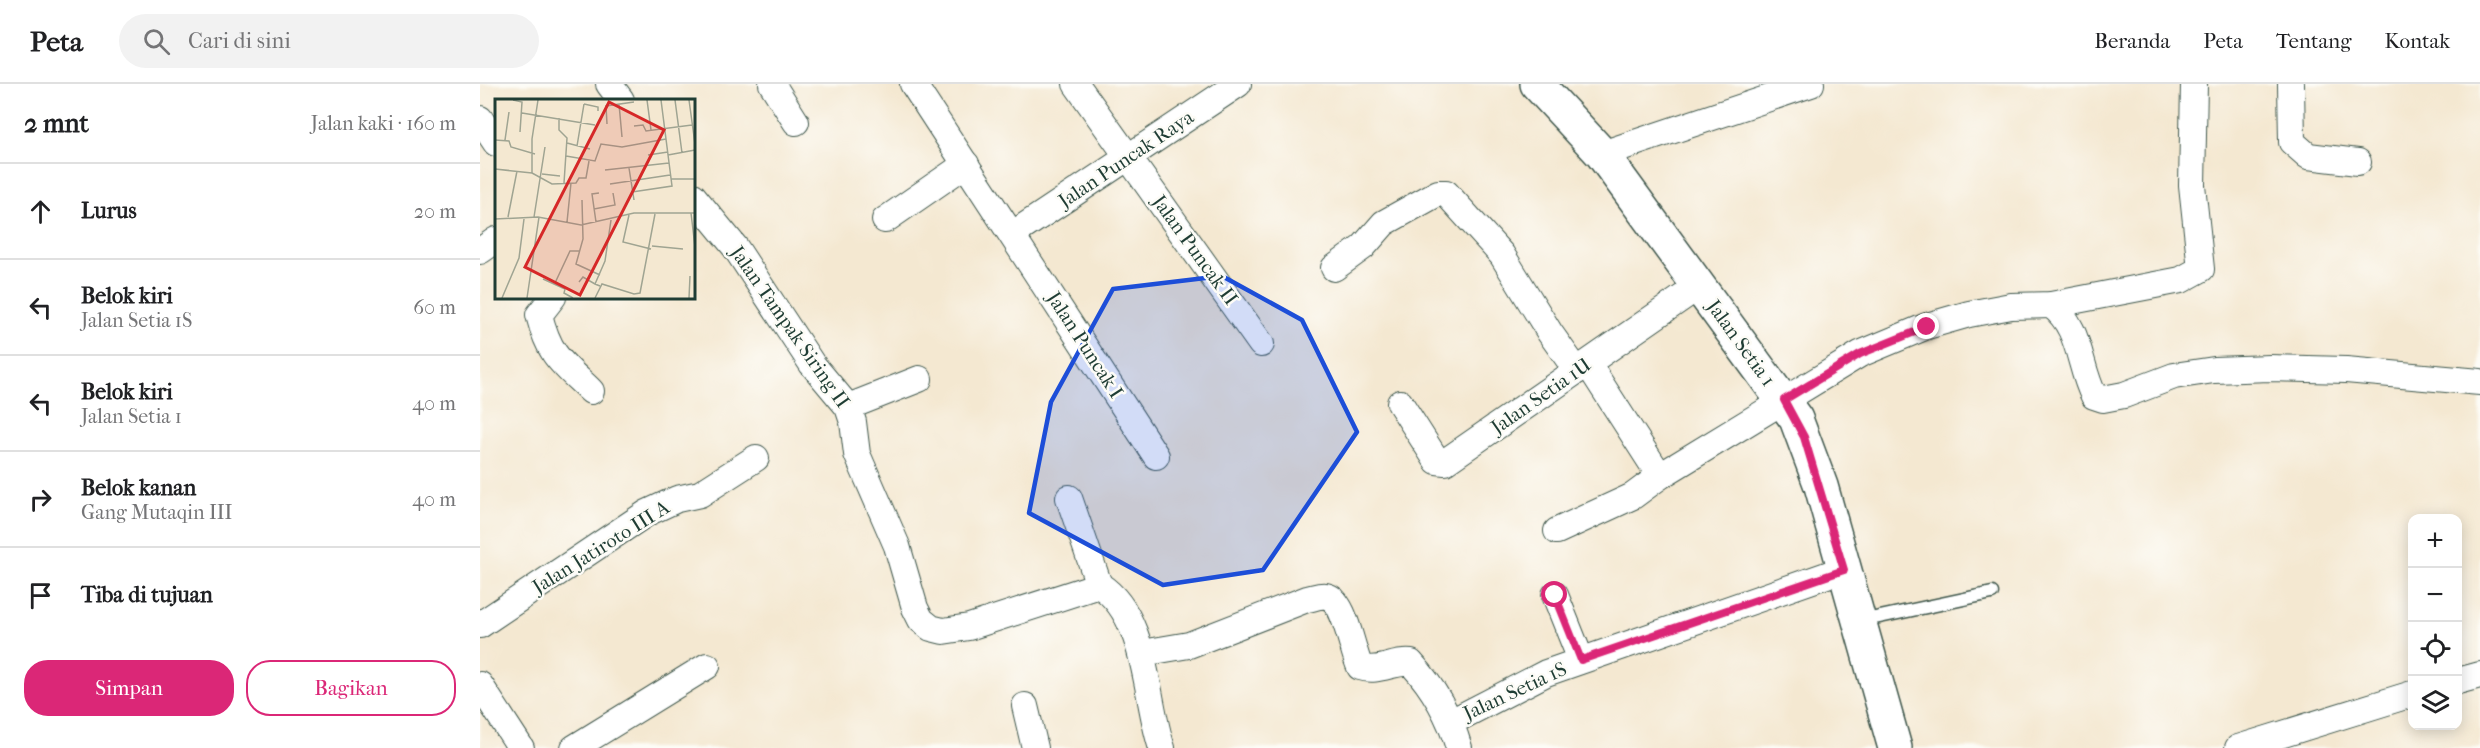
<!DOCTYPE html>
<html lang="id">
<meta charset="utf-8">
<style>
body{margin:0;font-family:"IM FELL French Canon",serif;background:#f2f2f2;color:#202124}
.controls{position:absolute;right:18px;bottom:18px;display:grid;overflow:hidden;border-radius:12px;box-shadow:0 3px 15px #0003}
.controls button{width:54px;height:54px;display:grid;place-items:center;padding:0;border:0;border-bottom:2px solid #e0e0e0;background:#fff;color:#202124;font:30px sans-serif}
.stop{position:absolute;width:18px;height:18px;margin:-14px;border:4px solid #db2777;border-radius:50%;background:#fff}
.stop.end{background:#db2777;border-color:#fff;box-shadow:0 2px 6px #0008}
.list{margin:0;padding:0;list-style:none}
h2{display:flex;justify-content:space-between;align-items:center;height:78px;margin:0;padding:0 24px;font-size:26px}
h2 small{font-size:20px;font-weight:400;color:#757577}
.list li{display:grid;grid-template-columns:39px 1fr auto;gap:18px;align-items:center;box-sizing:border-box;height:96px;padding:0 24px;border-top:2px solid #e0e0e0}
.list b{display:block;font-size:22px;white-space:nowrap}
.list p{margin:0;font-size:20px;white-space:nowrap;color:#757577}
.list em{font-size:20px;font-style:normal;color:#757577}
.actions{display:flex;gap:12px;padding:18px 24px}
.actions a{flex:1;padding:14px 0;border:2px solid #db2777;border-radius:24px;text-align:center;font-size:21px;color:#db2777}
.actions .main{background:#db2777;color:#fff}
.icon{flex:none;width:33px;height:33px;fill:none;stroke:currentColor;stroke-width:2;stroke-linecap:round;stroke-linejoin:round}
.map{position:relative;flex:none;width:2000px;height:664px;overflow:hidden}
header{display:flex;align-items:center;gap:36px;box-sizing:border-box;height:84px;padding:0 30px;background:#fff;border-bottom:2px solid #e0e0e0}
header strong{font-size:28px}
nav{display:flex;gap:33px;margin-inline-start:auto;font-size:21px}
.search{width:420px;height:54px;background:#f2f2f2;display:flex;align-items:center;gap:15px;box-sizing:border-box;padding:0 21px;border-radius:33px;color:#757577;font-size:22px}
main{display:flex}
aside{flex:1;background:#fff}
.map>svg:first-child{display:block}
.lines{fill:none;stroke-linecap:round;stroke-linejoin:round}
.lane-casing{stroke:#3f574c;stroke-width:15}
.street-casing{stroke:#3f574c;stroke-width:28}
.secondary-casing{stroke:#3f574c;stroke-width:36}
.lane{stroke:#fff;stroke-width:12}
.street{stroke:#fff;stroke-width:26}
.secondary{stroke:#fff;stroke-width:33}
.route{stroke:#db2777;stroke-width:8}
.marked{fill:#1d4ed8;fill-opacity:0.2;stroke:#1d4ed8;stroke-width:4.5;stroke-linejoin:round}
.labels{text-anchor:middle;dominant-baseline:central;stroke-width:5;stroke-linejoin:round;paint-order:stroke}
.street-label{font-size:20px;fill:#1f3d34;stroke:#fdfcf7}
.inset-road{fill:none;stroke:#9fa492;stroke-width:1.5}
.view{fill:#d62828;fill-opacity:0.15;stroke:#d62828;stroke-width:3}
.inset-edge{fill:none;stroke:#1f3d34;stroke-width:3}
</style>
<header>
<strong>Peta</strong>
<div class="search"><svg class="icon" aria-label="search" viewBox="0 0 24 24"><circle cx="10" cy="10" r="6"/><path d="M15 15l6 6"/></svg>Cari di sini</div>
<nav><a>Beranda</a><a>Peta</a><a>Tentang</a><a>Kontak</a></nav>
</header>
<main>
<aside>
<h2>2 mnt<small>Jalan kaki · 160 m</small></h2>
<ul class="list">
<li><svg class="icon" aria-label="ahead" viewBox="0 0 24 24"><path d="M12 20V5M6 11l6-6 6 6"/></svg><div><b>Lurus</b></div><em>20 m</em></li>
<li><svg class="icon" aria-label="left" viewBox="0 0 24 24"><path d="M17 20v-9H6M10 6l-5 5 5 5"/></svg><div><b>Belok kiri</b><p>Jalan Setia 1S</p></div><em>60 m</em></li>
<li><svg class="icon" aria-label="left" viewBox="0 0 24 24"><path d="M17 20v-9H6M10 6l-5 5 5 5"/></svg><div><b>Belok kiri</b><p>Jalan Setia 1</p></div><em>40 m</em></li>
<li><svg class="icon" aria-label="right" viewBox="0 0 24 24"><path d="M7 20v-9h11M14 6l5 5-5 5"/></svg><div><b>Belok kanan</b><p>Gang Mutaqin III</p></div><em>40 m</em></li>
<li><svg class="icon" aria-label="arrive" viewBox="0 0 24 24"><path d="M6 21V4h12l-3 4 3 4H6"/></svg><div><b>Tiba di tujuan</b></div></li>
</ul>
<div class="actions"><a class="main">Simpan</a><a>Bagikan</a></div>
</aside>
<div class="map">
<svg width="2000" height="664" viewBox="0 0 2000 664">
<rect width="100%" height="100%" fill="#fdfcf7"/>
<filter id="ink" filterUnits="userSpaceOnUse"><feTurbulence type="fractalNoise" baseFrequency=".0167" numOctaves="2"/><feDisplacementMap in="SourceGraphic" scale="12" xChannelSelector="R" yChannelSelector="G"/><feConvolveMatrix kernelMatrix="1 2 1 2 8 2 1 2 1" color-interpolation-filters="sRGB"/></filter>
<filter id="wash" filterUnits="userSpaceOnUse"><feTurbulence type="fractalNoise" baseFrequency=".008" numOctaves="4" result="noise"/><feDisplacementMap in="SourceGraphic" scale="24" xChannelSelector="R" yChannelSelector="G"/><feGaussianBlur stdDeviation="1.35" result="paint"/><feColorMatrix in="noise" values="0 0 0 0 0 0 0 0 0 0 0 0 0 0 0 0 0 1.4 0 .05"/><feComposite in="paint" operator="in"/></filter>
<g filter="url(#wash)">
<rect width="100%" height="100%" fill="#f4e8d1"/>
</g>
<g filter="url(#ink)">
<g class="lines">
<g class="lane-casing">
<polyline id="lane" points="1381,537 1512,509"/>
</g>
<g class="street-casing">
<g id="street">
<polyline points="129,0 141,16"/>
<polyline points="292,0 316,38"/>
<polyline points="433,0 676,372"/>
<polyline points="596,0 781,260"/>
<polyline points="1811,0 1812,58 1828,72 1878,78"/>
<polyline points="0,35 16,59"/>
<polyline points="1122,70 1331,0"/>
<path d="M213 112 255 163 332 280 368 323 373 338 377 370 417 462 435 524 441 536 451 544 463 547 489 543 619 501C668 532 665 615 682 664"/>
<polyline points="405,136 486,80"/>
<polyline points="533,150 758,0"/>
<polyline points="0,167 16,156"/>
<polyline points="854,184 883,163 904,139 958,109 966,109 1022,171 1070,249 1097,287"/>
<path d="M73 213 59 231C70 273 81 278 111 307"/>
<path d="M1571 221C1601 243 1598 281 1614 312L1623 315 1644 311 1694 292 1734 286 1790 284 1866 286 2000 298"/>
<polyline points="1108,280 1180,392"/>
<polyline points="920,319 957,377 965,378 1219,202"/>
<polyline points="368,323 439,295"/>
<polyline points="589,414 619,501"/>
<polyline points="1077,447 1153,412 1180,392 1380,270 1447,242 1489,230 1531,222 1571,221 1701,196 1721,185 1712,101 1714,0"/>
<polyline points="1075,511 1101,576"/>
<polyline points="0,541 167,429 197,415 220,410 276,374"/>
<path d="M662 569 709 561 827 515C833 514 840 511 846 512 865 515 872 567 880 583 899 589 913 577 931 579 953 603 970 633 979 664"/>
<polyline points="1978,597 2000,591"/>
<polyline points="0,601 41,664"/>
<polyline points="545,622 555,664"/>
<polyline points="971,638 1066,589 1364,485"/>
<polyline points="94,664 227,582"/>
<polyline points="1758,664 1932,610"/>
</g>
</g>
<g class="secondary-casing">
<polyline id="secondary" points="1057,0 1122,70 1316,335 1341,402 1415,664"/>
</g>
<use href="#lane" class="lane"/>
<use href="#street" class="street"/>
<use href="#secondary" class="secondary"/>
</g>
</g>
<g class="lines" filter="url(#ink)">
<polyline class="route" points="1075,511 1101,576 1364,486 1324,353 1304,316 1380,270 1447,243"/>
</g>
<path class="marked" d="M742 192 822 236 877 348 783 486 683 501 549 429 571 318 633 205Z"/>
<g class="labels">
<g class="street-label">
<text transform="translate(646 75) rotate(-34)">Jalan Puncak Raya</text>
<text transform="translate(715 166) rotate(54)">Jalan Puncak II</text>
<text transform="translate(310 243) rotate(55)">Jalan Tampak Siring II</text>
<text transform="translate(1261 259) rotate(54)">Jalan Setia 1</text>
<text transform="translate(605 261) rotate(57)">Jalan Puncak I</text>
<text transform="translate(1061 312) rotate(-35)">Jalan Setia 1U</text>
<text transform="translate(121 463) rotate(-32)">Jalan Jatiroto III A</text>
<text transform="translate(1035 607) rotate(-25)">Jalan Setia 1S</text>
</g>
</g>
<g transform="translate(15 15)">
<rect width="200" height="200" fill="#f4e8d1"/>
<path class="inset-road" d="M18 1 27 3 25 33M152 1 156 31M180 1 187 54M194 1 200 45M89 5 103 8V12M124 5 127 38M27 14 100 26M64 19V31L72 39 69 84M112 25 111 7 139 3M139 27 148 26 151 32 197 26M0 41 14 42 16 48 40 55M10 41 14 13M72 44 95 50M82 47 89 5M153 56 173 53M173 56 200 51M71 57 100 62 106 45 127 48 171 40M134 69 139 101M0 70 37 74M110 71 174 64M37 74 57 85 81 84 84 79H91L94 62M37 74V40L43 1M47 75 65 77M176 80H200M115 85 175 76M137 93 177 87 166 1M87 101 88 140 81 165 105 176M99 110 120 106 118 94M196 114 200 148M134 116 128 143 156 150M13 118 22 72M39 118 50 48M0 120 43 118 86 126 139 114H200M72 123 76 84M101 123 97 95 104 94M157 147 188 150M48 180 70 190 69 194 78 199M84 183 88 178 100 185M60 184 75 152H84M105 187 100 185 110 162 116 121M7 199 24 159 29 120M32 199 44 118M100 199 107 185 139 195 145 194 160 115M194 199 195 177"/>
<path class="view" d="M114 3 169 31 85 196 30 168Z"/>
<rect width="200" height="200" class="inset-edge"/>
</g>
</svg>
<div class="controls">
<button>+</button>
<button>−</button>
<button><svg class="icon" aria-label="locate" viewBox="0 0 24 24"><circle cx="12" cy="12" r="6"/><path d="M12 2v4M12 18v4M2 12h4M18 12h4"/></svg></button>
<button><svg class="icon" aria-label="layers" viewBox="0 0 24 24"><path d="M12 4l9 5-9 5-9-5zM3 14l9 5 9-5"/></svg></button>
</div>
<div class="stop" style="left:1075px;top:511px"></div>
<div class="stop end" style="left:1447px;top:243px"></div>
</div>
</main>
